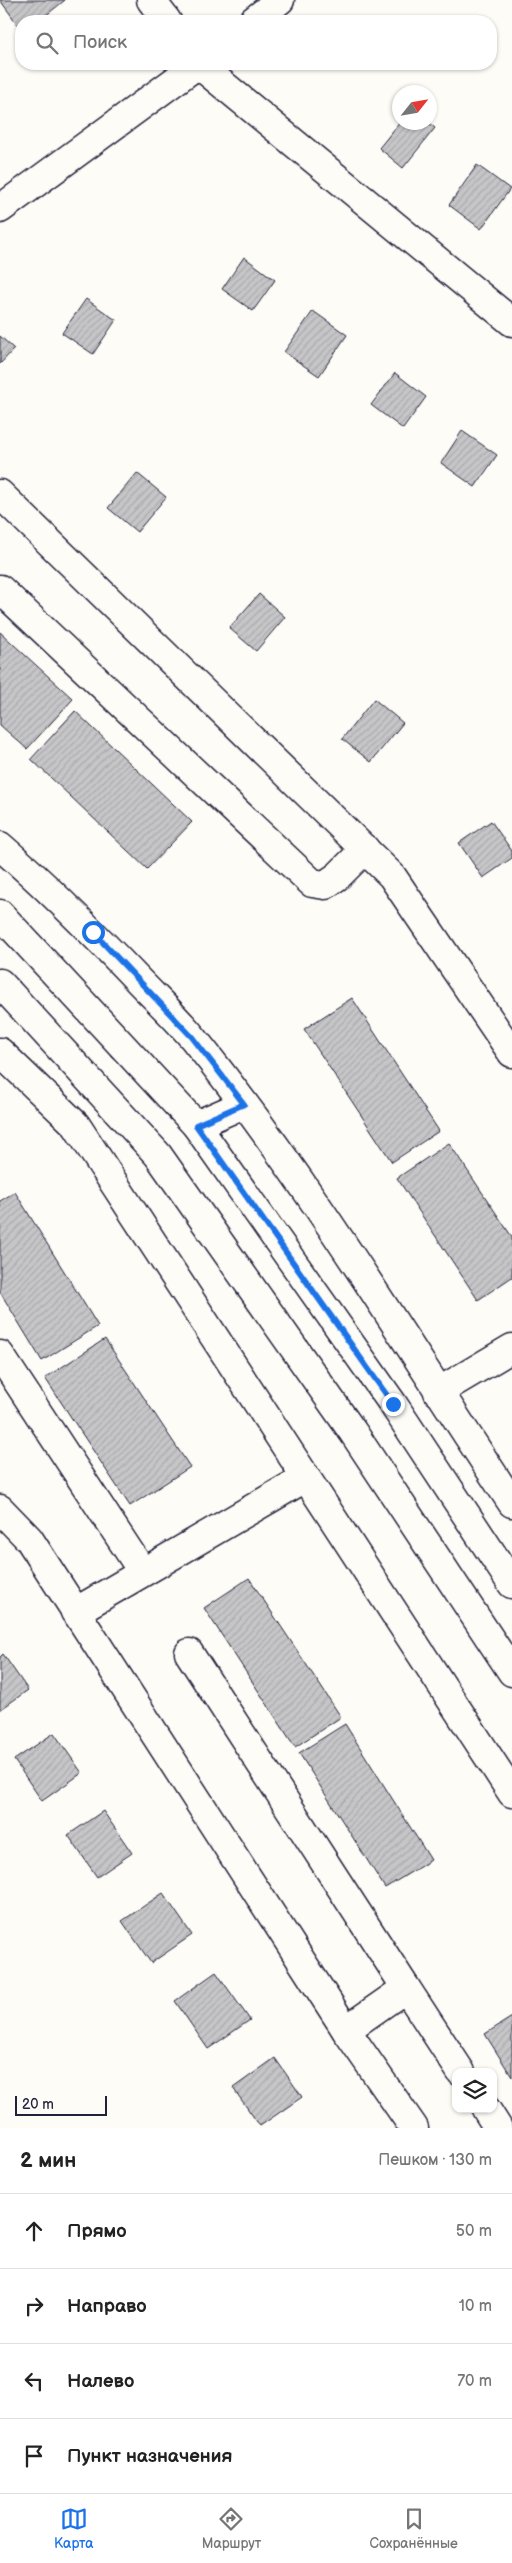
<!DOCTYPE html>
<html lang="ru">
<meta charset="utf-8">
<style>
body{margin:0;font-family:"Balsamiq Sans",sans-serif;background:#f6f6f6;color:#222}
.controls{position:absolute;right:15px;bottom:15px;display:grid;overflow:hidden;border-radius:10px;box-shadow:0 1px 4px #0004}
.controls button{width:45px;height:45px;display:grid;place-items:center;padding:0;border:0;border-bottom:1px solid #e0e0e0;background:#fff;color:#222;font:25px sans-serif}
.compass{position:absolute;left:392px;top:85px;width:45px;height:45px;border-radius:50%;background:#fff;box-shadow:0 1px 4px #0004;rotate:59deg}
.scale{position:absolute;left:15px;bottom:12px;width:92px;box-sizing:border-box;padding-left:5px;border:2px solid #22223b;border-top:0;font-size:14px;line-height:18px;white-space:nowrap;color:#22223b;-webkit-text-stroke:4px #fdfcf7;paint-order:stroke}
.stop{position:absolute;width:15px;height:15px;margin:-11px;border:4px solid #1a73e8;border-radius:50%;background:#fff}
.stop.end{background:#1a73e8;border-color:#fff;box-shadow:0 1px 5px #0008}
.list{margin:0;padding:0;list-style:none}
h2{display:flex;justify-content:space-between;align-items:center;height:65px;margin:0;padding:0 20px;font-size:21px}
h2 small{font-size:16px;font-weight:400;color:#767676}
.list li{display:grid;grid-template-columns:32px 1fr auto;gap:15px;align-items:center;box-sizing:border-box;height:75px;padding:0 20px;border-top:1px solid #e0e0e0}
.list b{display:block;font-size:19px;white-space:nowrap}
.list em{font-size:16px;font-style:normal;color:#767676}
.icon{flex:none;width:28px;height:28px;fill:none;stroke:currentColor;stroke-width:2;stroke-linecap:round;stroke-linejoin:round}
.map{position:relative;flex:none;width:512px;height:2128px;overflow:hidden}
.search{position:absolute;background:#fff;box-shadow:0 1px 4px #0004;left:15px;right:15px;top:15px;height:55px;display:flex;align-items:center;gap:12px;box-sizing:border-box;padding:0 18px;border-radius:20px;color:#767676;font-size:19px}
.sheet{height:365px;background:#fff}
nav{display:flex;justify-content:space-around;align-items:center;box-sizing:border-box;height:70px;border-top:1px solid #e0e0e0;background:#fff;font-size:14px;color:#767676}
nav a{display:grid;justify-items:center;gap:2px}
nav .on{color:#1a73e8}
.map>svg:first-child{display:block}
.building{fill:url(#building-hatch);stroke:#22223b}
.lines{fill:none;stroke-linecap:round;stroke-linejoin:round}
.minor-casing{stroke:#22223b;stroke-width:31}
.major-casing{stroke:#22223b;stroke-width:31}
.minor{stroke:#fdfcf7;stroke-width:28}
.major{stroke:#fdfcf7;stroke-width:28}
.route{stroke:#1a73e8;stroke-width:6}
</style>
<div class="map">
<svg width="512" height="2128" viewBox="0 0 512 2128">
<defs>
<pattern id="building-hatch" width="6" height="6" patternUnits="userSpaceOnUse" patternTransform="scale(1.25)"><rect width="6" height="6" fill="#c6c6c8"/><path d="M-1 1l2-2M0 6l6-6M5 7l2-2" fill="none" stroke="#aaaaad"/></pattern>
</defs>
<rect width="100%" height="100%" fill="#fdfcf7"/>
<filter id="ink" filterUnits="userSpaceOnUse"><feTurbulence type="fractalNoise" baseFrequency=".02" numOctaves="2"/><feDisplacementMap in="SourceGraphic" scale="10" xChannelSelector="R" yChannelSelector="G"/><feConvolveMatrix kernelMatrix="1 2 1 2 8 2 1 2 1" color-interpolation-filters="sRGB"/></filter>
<g filter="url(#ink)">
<g class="building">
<polygon points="0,0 65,0 39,21 21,21 21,29"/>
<polygon points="400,122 428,122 435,128 403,168 379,148"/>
<polygon points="477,165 510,189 481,229 449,205"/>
<polygon points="244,257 275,280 253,311 222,289"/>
<polygon points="86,299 116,320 93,354 62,333"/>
<polygon points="313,311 347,335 319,376 284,352"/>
<polygon points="0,336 14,349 0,364"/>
<polygon points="395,373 426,397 403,429 371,405"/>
<polygon points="462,431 497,455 475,487 441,463"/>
<polygon points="137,473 166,497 137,532 108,508"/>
<polygon points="259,594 285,617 256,651 229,628"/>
<polygon points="0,632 73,699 27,749 0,725"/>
<polygon points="374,699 403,723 371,762 342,739"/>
<polygon points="75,711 192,822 147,869 31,759"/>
<polygon points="491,821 512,851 512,858 483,878 459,843"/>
<polygon points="352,998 439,1131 392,1162 304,1029"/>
<polygon points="449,1143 512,1237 512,1277 478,1300 397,1178"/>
<polygon points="15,1192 98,1326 42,1361 0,1292 0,1201"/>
<polygon points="105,1339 190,1467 130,1506 45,1378"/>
<polygon points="249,1578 341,1717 295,1747 204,1608"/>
<polygon points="3,1654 28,1690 0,1710 0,1657"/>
<polygon points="345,1724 431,1860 385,1888 299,1753"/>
<polygon points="54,1733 82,1773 42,1801 14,1760"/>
<polygon points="103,1811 132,1853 97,1877 68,1835"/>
<polygon points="163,1893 192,1935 151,1963 122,1921"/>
<polygon points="216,1972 250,2020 208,2049 175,2001"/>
<polygon points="512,2017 512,2077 485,2034"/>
<polygon points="275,2058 302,2097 260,2126 233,2088"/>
</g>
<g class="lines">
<g class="minor-casing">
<g id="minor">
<polyline points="151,0 167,21"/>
<polyline points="253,21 280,0"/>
<polyline points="198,64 512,322"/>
<polyline points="0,209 198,64"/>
<polyline points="0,494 392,876 512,1053"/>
<polyline points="0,589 312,883 325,885 338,876 365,849"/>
<path d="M0 846C48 887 92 932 136 978 155 998 176 1017 194 1039 312 1185 408 1347 512 1503"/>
<polyline points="0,1052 76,1125 512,1793"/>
<polyline points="196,1125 244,1104"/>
<polyline points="0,1355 142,1571"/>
<polyline points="438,1392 512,1348"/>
<polyline points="0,1509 29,1539 346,2030 414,2128"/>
<polyline points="75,1612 305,1478"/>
<polyline points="189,1653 406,1988"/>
<polyline points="346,2030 406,1988 461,2072"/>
<polyline points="486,2109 498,2128"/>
</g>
</g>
<g class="major-casing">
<g id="major">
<polyline points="0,914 196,1125 393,1404 512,1584"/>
<polyline points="0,983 158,1155 353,1432 512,1672"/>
</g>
</g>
<use href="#minor" class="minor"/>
<use href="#major" class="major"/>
</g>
</g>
<g class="lines" filter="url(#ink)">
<polyline class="route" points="93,932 192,1037 244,1104 196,1125 393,1404"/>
</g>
</svg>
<div class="controls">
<button><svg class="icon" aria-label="layers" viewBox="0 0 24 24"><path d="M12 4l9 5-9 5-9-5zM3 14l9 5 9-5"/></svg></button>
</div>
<svg class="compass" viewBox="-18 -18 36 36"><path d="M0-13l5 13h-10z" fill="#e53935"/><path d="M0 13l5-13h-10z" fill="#767676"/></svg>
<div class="scale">20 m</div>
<div class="stop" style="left:93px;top:932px"></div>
<div class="stop end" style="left:393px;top:1404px"></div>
<div class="search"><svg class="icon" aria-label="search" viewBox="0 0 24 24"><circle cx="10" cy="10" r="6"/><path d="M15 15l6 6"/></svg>Поиск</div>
</div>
<section class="sheet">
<h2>2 мин<small>Пешком · 130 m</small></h2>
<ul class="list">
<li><svg class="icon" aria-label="ahead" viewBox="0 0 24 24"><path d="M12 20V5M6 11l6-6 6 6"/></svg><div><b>Прямо</b></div><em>50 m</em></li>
<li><svg class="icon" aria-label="right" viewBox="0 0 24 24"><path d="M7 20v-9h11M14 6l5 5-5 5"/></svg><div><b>Направо</b></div><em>10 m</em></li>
<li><svg class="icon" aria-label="left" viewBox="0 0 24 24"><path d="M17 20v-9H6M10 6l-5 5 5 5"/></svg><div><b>Налево</b></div><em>70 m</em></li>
<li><svg class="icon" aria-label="arrive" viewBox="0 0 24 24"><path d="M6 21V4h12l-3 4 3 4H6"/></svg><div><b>Пункт назначения</b></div></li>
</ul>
</section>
<nav>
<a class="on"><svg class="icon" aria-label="map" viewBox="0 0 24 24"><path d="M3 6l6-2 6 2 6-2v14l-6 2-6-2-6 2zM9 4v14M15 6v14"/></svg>Карта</a>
<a><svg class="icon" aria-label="directions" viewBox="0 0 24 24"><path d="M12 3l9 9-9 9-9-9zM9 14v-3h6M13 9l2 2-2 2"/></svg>Маршрут</a>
<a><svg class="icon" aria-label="saved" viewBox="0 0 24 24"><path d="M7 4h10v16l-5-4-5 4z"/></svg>Сохранённые</a>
</nav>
